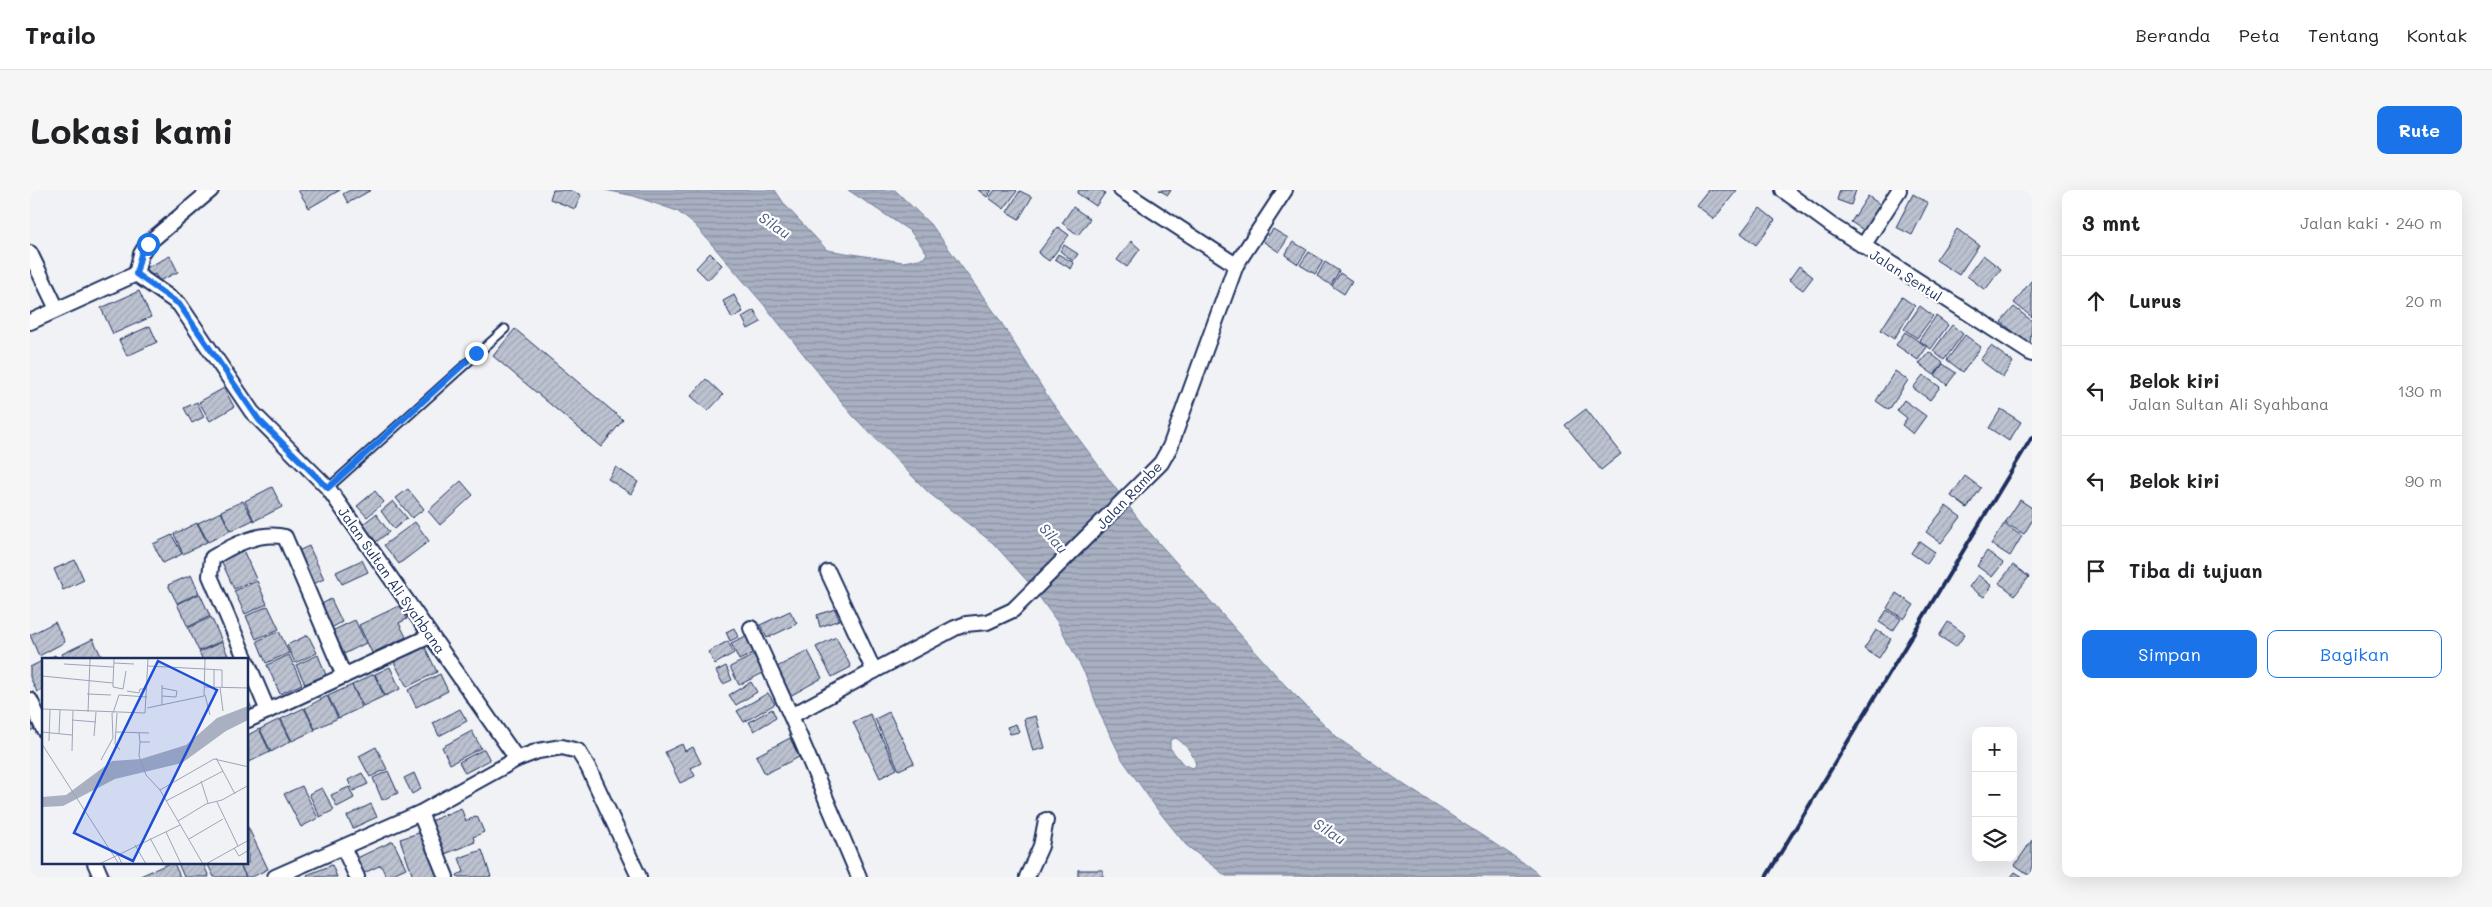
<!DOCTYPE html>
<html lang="id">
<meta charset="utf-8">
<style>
body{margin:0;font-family:Mali,sans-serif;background:#f6f6f6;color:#202124}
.controls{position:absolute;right:15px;bottom:15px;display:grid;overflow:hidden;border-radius:10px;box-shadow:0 5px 20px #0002}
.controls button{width:45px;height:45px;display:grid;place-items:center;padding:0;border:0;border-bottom:1px solid #e0e0e0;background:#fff;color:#202124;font:25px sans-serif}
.stop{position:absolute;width:15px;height:15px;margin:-11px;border:4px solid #1a73e8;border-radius:50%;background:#fff}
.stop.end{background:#1a73e8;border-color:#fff;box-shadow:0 1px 5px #0008}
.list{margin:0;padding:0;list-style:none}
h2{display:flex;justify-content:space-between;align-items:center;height:65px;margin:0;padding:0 20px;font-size:21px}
h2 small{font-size:16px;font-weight:400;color:#757577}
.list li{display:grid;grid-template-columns:32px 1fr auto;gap:15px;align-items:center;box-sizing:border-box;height:90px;padding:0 20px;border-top:1px solid #e0e0e0}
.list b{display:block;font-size:19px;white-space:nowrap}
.list p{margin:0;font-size:16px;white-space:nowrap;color:#757577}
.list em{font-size:16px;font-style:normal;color:#757577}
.actions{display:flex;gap:10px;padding:15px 20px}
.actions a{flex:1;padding:11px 0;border:1px solid #1a73e8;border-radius:10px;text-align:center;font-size:18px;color:#1a73e8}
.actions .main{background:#1a73e8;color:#fff}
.icon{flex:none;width:28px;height:28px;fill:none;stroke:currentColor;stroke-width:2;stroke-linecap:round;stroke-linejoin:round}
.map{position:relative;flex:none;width:2002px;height:687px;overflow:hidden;border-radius:10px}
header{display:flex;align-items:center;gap:30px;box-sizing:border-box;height:70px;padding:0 25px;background:#fff;border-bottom:1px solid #e0e0e0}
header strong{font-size:24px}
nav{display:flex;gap:28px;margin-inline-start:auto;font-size:18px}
.intro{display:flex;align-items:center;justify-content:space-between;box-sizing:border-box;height:120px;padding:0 30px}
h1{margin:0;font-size:35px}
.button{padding:12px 22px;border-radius:10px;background:#1a73e8;color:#fff;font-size:18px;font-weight:700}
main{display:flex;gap:30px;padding:0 30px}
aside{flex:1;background:#fff;border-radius:10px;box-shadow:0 5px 20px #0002}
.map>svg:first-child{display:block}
.water{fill:url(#water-rules);stroke:#707c9a;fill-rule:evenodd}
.building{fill:url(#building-hatch);stroke:#1b2f5e}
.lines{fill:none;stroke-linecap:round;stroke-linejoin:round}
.lane-casing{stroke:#1b2f5e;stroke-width:11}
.street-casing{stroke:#1b2f5e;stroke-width:18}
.lane{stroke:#fff;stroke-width:7}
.street{stroke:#fff;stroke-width:14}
.rail{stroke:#1b2f5e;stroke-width:4}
.route{stroke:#1a73e8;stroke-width:6}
.labels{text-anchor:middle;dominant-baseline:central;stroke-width:4.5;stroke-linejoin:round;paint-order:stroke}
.street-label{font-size:14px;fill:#1b2f5e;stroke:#fff}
.water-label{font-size:15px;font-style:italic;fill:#4c5c81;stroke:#fff}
.inset-road{fill:none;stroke:#9ba4b9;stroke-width:1}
.view{fill:#1d4ed8;fill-opacity:0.15;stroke:#1d4ed8;stroke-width:2.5}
.inset-edge{fill:none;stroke:#1b2f5e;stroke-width:2.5}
</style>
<header>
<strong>Trailo</strong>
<nav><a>Beranda</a><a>Peta</a><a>Tentang</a><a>Kontak</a></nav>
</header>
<div class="intro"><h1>Lokasi kami</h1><a class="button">Rute</a></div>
<main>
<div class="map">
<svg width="2002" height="687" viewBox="0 0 2002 687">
<defs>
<pattern id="water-rules" width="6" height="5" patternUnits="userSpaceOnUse" patternTransform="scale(1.25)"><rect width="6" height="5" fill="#a8b0c2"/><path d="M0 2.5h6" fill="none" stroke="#8890a1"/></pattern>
<pattern id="building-hatch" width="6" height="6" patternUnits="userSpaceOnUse" patternTransform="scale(1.25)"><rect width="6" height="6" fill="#bcc2d0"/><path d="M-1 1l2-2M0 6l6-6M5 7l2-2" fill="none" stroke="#a1a7b5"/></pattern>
</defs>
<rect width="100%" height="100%" fill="#f1f2f5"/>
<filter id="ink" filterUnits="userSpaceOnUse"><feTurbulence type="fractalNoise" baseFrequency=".02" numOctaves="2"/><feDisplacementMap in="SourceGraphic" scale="10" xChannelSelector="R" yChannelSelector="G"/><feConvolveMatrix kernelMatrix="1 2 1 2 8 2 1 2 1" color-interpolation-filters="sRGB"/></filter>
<g filter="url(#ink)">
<path class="water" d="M575 0H745L755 15 797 60 873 72 894 68 897 63 880 41 818 0H865L903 37 965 123 1020 210 1112 334 1254 494 1309 549 1376 596 1494 673 1512 687 1196 686 1156 655 1127 619 1092 569 1071 526 1056 486 1028 433 1000 394 963 353 899 303 823 226 735 116 665 35 647 21 604 6ZM1146 548C1156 555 1163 563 1166 575L1163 578 1153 574 1140 558V550Z"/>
<g class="building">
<polygon points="268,0 310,0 279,18"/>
<polygon points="320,0 341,0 318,13 313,4"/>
<polygon points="523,0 539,0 551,5 545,19 520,9"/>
<polygon points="948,0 962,0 957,7"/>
<polygon points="965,0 986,0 987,1 974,19 959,8"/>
<polygon points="1049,0 1071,0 1075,3 1066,16 1047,3"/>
<polygon points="1129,0 1141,0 1138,5"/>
<polygon points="1678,0 1707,0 1684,29 1666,15"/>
<polygon points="1810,0 1826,0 1821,15 1807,10"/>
<polygon points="990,1 1002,7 989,29 977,22"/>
<polygon points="1883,4 1898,13 1882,45 1866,37"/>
<polygon points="1838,6 1851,15 1835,41 1821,32"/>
<polygon points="1043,17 1060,29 1048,45 1032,33"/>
<polygon points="1730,18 1745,30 1726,55 1711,43"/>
<polygon points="1028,37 1039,45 1019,71 1008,63"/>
<polygon points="1243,39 1258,48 1249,62 1234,52"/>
<polygon points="1927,39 1949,55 1929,85 1906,70"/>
<polygon points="1101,51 1110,59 1097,77 1087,70"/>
<polygon points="1263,52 1277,60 1268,74 1255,65"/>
<polygon points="1034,55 1048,64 1043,71 1030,61"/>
<polygon points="1279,62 1293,71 1285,84 1270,75"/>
<polygon points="680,63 692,75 678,90 666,78"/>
<polygon points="1028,64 1044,73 1041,79 1025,69"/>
<polygon points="1953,65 1971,79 1955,100 1937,86"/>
<polygon points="140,66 148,82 129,91 125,84 120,86 116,78"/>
<polygon points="1295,72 1309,81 1301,95 1287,86"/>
<polygon points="1769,76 1783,87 1773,100 1759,90"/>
<polygon points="1310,83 1322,91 1314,104 1302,96"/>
<polygon points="2001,91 2002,91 2002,127 1984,113"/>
<polygon points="109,101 121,127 83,144 71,118"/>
<polygon points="704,105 713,122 702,128 693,111"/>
<polygon points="1872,107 1885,116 1864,149 1851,140"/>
<polygon points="1890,116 1903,126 1887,148 1874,139"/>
<polygon points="1984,117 2002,131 2000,155 1971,132"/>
<polygon points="724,120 731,132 718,139 712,127"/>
<polygon points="1906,126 1918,135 1901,159 1889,150"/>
<polygon points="1922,135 1933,144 1914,170 1903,161"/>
<polygon points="120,136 127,152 97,166 89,150"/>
<polygon points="485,139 593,230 571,257 463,166"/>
<polygon points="1875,142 1897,157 1888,170 1866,155"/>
<polygon points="1935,145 1951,157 1933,182 1917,170"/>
<polygon points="1961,156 1983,172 1973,187 1950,170"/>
<polygon points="1899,162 1913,173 1904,185 1889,174"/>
<polygon points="1913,174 1926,183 1917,195 1905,185"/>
<polygon points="1865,181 1878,190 1859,220 1846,211"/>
<polygon points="1893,185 1910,197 1900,210 1883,198"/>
<polygon points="676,189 693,205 678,221 661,206"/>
<polygon points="194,198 204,217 180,231 169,212"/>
<polygon points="1874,210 1896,226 1883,244 1872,235 1877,228 1867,220"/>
<polygon points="167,212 174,227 162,233 154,218"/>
<polygon points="1556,219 1591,264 1571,280 1535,235"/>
<polygon points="1971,219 1991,232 1979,251 1959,238"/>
<polygon points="586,277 608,292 601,304 578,289"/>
<polygon points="1935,286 1951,298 1937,318 1921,306"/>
<polygon points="431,291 443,305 410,335 398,321"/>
<polygon points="242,297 252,317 224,331 215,311"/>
<polygon points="378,299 394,319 382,328 366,308"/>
<polygon points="345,301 354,312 337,327 327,316"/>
<polygon points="1990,310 2002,318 2002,331 1994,344 1975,333"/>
<polygon points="213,311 223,330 201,341 191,321"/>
<polygon points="363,311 377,328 364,339 351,321"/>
<polygon points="1916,316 1931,327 1911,353 1896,342"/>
<polygon points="191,322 200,341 178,352 168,333"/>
<polygon points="346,324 359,342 346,352 333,334"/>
<polygon points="385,332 399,351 369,374 354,355"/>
<polygon points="167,333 177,352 153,364 144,344"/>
<polygon points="1974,334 1992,346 1980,366 1961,354"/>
<polygon points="142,345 152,364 133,373 123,354"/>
<polygon points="1889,351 1905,362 1897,374 1881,363"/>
<polygon points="279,356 294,389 281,395 266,362"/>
<polygon points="213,360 226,389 204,399 191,370"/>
<polygon points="1957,361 1973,373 1962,387 1947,376"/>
<polygon points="45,370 54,390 33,400 24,379"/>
<polygon points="332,370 338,382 312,394 306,382"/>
<polygon points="1983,375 1999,387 1985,405 1969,393"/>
<polygon points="161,385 169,403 147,413 138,395"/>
<polygon points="1948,385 1962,396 1954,407 1939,397"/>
<polygon points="227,391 237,414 215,424 204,401"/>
<polygon points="1866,403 1884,415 1874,429 1857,418"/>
<polygon points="170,404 180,426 158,437 147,414"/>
<polygon points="301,409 312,432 301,438 290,415"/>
<polygon points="371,415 377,429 369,433 376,447 342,463 329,435"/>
<polygon points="238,416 249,439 226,449 216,426"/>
<polygon points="805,419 809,430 790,437 787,425"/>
<polygon points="1857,420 1871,429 1863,441 1849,432"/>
<polygon points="760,421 767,434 737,448 730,435"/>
<polygon points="181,427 192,451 169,461 158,438"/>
<polygon points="325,430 336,453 314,464 302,441"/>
<polygon points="25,432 35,452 9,466 0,445"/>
<polygon points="1918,432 1935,444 1926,457 1909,446"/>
<polygon points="704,438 708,447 700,451 696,442"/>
<polygon points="1846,440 1861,449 1849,468 1834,459"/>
<polygon points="249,441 259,463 236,473 227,451"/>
<polygon points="278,445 287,463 265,473 257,455"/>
<polygon points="716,446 724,463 709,470 701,453"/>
<polygon points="806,447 821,477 802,487 786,457"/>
<polygon points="63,449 73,470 35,470 32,464"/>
<polygon points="698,451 704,463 685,474 678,462"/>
<polygon points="192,452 200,470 173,470 169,462"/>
<polygon points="393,453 407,482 377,497 362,468"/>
<polygon points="778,461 792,488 760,506 745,478"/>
<polygon points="25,465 27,470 15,470"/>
<polygon points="259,465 272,494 250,504 237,475"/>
<polygon points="288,465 296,485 275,494 266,475"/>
<polygon points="724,465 733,483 709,495 700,477"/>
<polygon points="14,470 14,498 7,502 0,487 0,477"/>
<polygon points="696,476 702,490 693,494 686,481"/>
<polygon points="360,477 370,499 355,506 345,484"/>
<polygon points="344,484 354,506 333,516 322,495"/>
<polygon points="410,484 418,501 386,517 378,500"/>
<polygon points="721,492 727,502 706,515 699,505"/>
<polygon points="322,495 332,517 309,528 298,506"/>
<polygon points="738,503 745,514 714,532 707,521"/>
<polygon points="297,506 308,528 285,539 275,518"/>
<polygon points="218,510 222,519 218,521"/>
<polygon points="274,518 285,540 262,551 251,529"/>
<polygon points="430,519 437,531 409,546 403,533"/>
<polygon points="742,519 746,528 724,541 719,532"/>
<polygon points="859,522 884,573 869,580 845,529"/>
<polygon points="840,524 867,579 850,588 823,532"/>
<polygon points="1006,526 1015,558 1003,561 994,529"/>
<polygon points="0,529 4,539 0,541"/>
<polygon points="250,529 261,551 241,562 230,539"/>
<polygon points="986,534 989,542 980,544 977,537"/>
<polygon points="229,539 240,562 219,572 218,545"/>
<polygon points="442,541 451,558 420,574 412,557"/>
<polygon points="760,548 769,567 735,584 726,566"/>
<polygon points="652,554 655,561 663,557 671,573 661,578 665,586 650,593 635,562"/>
<polygon points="346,557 357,579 340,587 329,566"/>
<polygon points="454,559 460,570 435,583 429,572"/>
<polygon points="358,581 368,603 352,610 343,588"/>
<polygon points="332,583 338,594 323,601 318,590"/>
<polygon points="384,583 391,599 382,604 374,588"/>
<polygon points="272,596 288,628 271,637 254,604"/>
<polygon points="319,597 324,608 307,617 301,605"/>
<polygon points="292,598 304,620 290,627 279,604"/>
<polygon points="341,614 347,627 323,638 317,626"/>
<polygon points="431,618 436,631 447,626 454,642 443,647 445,652 415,664 401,631"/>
<polygon points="218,637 238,679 222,687 216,687 209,673 218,673"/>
<polygon points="395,641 411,687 383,687 370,649"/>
<polygon points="2002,650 2002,687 1985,675"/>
<polygon points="363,651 376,678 356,687 351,675 332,684 325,669"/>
<polygon points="452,660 461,687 428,687 427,685 434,682 429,668"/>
<polygon points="140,673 144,673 150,687 108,687"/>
<polygon points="148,673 173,673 179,687 154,687"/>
<polygon points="177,673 209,673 216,687 184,687"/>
<polygon points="302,675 307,687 278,687 277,685"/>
<rect x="1048" y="680" width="25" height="7"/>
<polygon points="1985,682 1993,687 1981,687"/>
</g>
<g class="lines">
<g class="lane-casing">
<polyline id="lane" points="298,298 475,139"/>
</g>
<g class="street-casing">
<g id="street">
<polyline points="1091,0 1206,75"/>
<polyline points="1753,0 1801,35 2002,164"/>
<polyline points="1833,56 1869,0"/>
<polyline points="0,63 27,119"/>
<polyline points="106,84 111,64 117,54 181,0"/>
<polyline points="0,132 106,84 149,114 222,222 298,298 487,569"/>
<polyline points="721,438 761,526 829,687"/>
<path d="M216 470 180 386 182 368C203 355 230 341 255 347L314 486"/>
<polyline points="218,474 238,521"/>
<polyline points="844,481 925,438 936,434 957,432 983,420 1131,273 1140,257 1206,75 1255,0"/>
<polyline points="0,510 14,540"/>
<polyline points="761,526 844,481 798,382"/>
<polyline points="218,530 400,446"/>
<polyline points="390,623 416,687"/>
<polyline points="314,659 327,687"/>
<polyline points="65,673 71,687"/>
<polyline points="245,687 390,623 487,569 508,561 532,557 548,561 558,577 609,687"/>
<polyline points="997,687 1011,656 1016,630"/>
</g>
</g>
<use href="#lane" class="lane"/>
<use href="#street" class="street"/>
<polyline class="rail" points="1736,687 2002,247"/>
</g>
</g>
<g class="lines" filter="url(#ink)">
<polyline class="route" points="118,54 111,64 106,84 149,114 229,230 298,298 446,163"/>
</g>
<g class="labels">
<g class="street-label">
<text transform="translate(1876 85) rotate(33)">Jalan Sentul</text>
<text transform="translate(1099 305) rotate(-46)">Jalan Rambe</text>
<text transform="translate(362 390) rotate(55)">Jalan Sultan Ali Syahbana</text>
</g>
<g class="water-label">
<text transform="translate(745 35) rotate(34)">Silau</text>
<text transform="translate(1024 348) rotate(49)">Silau</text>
<text transform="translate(1300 641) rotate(33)">Silau</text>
</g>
</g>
<g transform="translate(12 468)">
<rect width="206" height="206" fill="#f1f2f5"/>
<path d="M206 48V62L184 73 140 105 73 121 21 148 0 149V139L24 137 70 103 99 101 144 87 175 60Z" fill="#a8b0c2"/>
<path class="inset-road" d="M72 5 92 6M22 6 71 9M106 8 163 11M163 11 180 12V29M172 12V29M0 18 71 25 72 1M71 25V29L81 31 84 13M163 29 207 30M178 29 181 53M85 33 97 35 98 31H105M45 36 69 37M163 37 168 57M120 38 134 39 135 33 120 30M120 47V27M105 50 162 38 163 1M0 51 103 55 106 1M46 54 48 1M71 55 77 37 105 39M75 55 73 86 78 92M30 62 54 64M0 74 30 77M74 74 107 75M17 75 18 52M97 75 98 84H108M52 78 54 54M7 83 8 52M98 84 97 98 104 117 118 132 161 206M0 86 77 206M30 93 31 53M174 100 193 136M59 102 71 80 70 55M159 123 166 145M118 132 172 101 207 109M124 143 181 113M175 144 196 188M136 163 164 146 180 142 207 127M124 174 139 206M108 180 122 206M147 181 181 161M93 187 104 206M192 190 197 198 207 192M57 206 76 197M80 206 76 197 138 167M164 206 207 182"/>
<path class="view" d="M116 3 175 32 91 203 32 175Z"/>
<rect width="206" height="206" class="inset-edge"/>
</g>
</svg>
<div class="controls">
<button>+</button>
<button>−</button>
<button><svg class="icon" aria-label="layers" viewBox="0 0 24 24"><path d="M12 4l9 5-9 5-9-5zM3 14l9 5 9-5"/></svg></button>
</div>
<div class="stop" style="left:118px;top:54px"></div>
<div class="stop end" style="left:446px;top:163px"></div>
</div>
<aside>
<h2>3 mnt<small>Jalan kaki · 240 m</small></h2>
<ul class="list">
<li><svg class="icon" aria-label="ahead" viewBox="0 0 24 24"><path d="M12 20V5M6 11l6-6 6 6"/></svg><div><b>Lurus</b></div><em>20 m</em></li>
<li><svg class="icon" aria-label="left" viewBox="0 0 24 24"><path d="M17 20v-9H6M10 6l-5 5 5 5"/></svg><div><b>Belok kiri</b><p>Jalan Sultan Ali Syahbana</p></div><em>130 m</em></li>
<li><svg class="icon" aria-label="left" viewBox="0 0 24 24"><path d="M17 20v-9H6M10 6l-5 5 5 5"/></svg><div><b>Belok kiri</b></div><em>90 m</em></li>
<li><svg class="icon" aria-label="arrive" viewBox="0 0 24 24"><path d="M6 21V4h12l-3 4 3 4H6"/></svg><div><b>Tiba di tujuan</b></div></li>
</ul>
<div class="actions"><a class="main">Simpan</a><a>Bagikan</a></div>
</aside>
</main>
